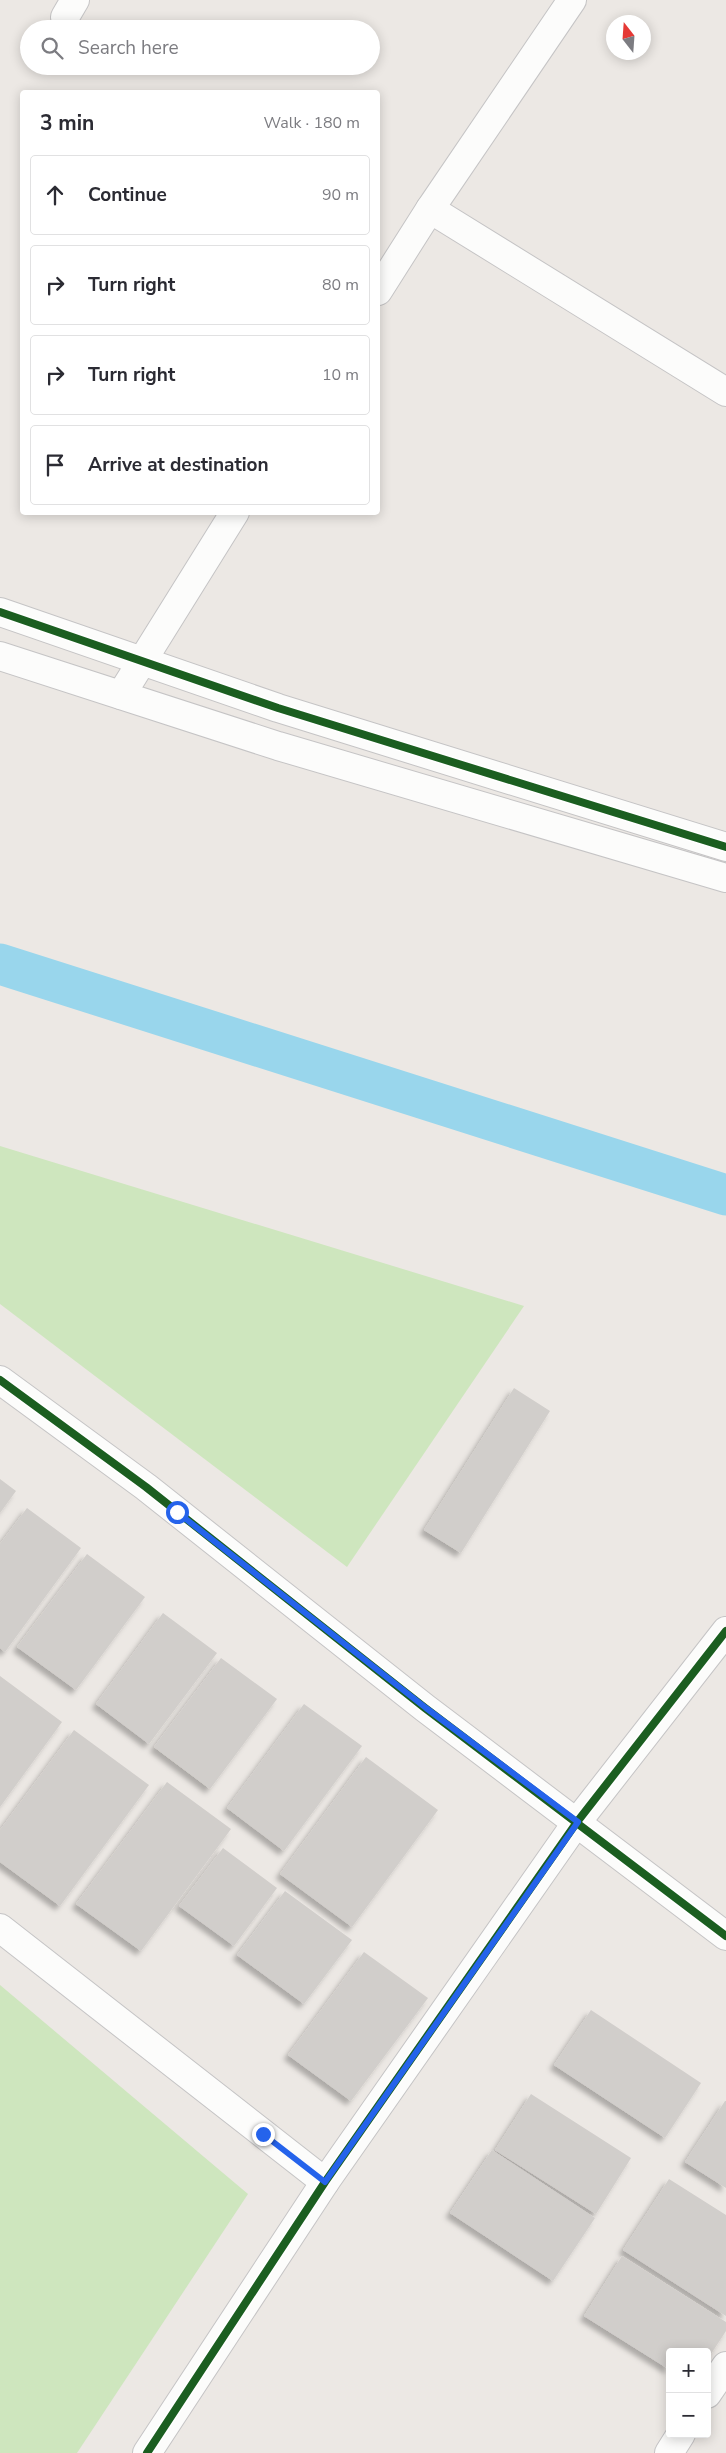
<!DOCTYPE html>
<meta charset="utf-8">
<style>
body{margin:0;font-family:"Nunito Sans",sans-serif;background:#f2f2f3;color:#2b2b33}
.controls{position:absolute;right:15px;bottom:15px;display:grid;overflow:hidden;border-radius:5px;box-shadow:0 2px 12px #0003}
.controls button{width:45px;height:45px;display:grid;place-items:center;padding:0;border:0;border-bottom:1px solid #e1e1e2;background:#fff;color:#2b2b33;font:25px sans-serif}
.compass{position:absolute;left:606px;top:15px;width:45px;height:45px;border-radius:50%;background:#fff;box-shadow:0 2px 12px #0003;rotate:343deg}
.stop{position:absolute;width:15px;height:15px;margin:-11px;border:4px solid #2563eb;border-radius:50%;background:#fff}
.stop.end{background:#2563eb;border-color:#fff;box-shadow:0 1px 5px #0008}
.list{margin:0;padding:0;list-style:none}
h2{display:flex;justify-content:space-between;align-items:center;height:65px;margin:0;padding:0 20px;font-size:21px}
h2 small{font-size:16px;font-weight:400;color:#7c7c81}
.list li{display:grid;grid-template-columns:32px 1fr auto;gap:15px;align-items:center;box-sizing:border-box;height:80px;margin:0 10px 10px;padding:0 10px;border:1px solid #e1e1e2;border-radius:5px}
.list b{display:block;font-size:19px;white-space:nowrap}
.list em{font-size:16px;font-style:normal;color:#7c7c81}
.icon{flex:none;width:28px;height:28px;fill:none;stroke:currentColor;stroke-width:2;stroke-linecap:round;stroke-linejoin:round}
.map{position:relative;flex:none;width:726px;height:2453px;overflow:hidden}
.search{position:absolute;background:#fff;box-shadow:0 2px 12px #0003;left:20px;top:20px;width:360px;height:55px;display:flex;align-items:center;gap:12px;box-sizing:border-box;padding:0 18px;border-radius:28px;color:#7c7c81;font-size:19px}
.panel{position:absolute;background:#fff;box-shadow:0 2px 12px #0003;left:20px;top:90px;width:360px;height:425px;border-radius:5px}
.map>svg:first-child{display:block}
.green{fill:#cee6be}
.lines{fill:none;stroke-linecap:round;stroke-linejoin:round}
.canal{stroke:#99d6ec;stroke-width:41}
.building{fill:#d1cecb;filter:url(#shadow)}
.street-casing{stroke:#c5c4c5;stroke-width:30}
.street{stroke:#fcfcfb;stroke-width:28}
.cycleway-casing{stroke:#fff;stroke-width:11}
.cycleway{stroke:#1b5e20;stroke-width:8}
.route{stroke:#2563eb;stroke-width:6}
</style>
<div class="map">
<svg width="726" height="2453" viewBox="0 0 726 2453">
<defs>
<filter id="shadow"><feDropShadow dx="-4.5" dy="4.5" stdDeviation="2.5" flood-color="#0004"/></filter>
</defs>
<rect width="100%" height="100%" fill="#ece8e4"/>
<g class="green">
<polygon points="0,1146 524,1306 347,1567 0,1304"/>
<polygon points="0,1985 248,2194 77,2453 0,2453"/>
</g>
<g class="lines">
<polyline class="canal" points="0,964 726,1195"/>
</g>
<g class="building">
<polygon points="514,1388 550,1411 461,1553 424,1530"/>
<polygon points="0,1479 16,1491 0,1513"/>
<polygon points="27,1508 81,1548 5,1652 0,1648 0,1544"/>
<polygon points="87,1554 145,1597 76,1690 17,1647"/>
<polygon points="163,1613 217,1653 149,1744 96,1704"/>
<polygon points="221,1658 277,1699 210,1789 154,1747"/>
<polygon points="0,1676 62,1722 0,1807"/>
<polygon points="304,1704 362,1746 284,1851 227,1808"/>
<polygon points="74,1730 149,1785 60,1906 0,1862 0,1830"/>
<polygon points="366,1757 438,1810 352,1927 280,1874"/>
<polygon points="167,1782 231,1829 141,1951 76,1904"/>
<polygon points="223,1848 277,1888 234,1946 179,1906"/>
<polygon points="285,1891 352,1940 304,2004 237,1955"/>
<polygon points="364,1952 428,1998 351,2101 288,2055"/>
<polygon points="591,2010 701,2083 665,2138 554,2065"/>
<polygon points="531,2094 631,2158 596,2214 495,2150"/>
<polygon points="725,2101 726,2101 726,2188 685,2162"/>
<polygon points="492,2150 595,2218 553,2281 450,2213"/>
<polygon points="669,2179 726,2215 726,2316 623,2250"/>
<polygon points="622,2256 726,2322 726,2331 707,2360 707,2352 670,2352 670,2370 584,2316"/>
</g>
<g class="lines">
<g class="street-casing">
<g id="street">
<polyline points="65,17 75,0"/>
<polyline points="430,209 726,392"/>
<polyline points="378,291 430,209 572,0"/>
<polyline points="0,612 278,708 726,847"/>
<polyline points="0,656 278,746 726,878"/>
<polyline points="121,695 235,512"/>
<polyline points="0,1380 146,1487 425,1708 726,1936"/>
<polyline points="0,1928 325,2182"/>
<polyline points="707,2394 726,2366"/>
<polyline points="147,2453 325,2182 577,1822 726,1631"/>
<polyline points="669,2453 681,2434"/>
</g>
</g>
<use href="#street" class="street"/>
<g class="cycleway-casing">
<g id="cycleway">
<polyline points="0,612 278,708 726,847"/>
<polyline points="0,1380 146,1487 425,1708 726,1936"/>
<polyline points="147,2453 325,2182 577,1822 726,1631"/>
</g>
</g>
<use href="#cycleway" class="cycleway"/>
</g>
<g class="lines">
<polyline class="route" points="177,1512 426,1708 578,1822 325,2182 263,2134"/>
</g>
</svg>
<div class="controls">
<button>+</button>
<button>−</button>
</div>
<svg class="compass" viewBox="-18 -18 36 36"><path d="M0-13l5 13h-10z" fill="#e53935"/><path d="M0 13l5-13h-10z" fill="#7c7c81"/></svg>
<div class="stop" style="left:177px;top:1512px"></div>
<div class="stop end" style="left:263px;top:2134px"></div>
<div class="search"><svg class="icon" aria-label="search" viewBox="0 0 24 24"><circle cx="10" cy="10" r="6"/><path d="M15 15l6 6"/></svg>Search here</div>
<section class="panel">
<h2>3 min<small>Walk · 180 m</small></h2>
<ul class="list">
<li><svg class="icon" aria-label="ahead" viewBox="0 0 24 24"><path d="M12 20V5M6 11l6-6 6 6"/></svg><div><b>Continue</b></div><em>90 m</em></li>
<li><svg class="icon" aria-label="right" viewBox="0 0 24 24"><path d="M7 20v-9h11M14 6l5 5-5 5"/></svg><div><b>Turn right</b></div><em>80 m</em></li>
<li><svg class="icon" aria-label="right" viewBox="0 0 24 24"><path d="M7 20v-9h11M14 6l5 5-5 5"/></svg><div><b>Turn right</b></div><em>10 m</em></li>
<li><svg class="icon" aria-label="arrive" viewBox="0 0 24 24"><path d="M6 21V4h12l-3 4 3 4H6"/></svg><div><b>Arrive at destination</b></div></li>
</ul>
</section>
</div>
